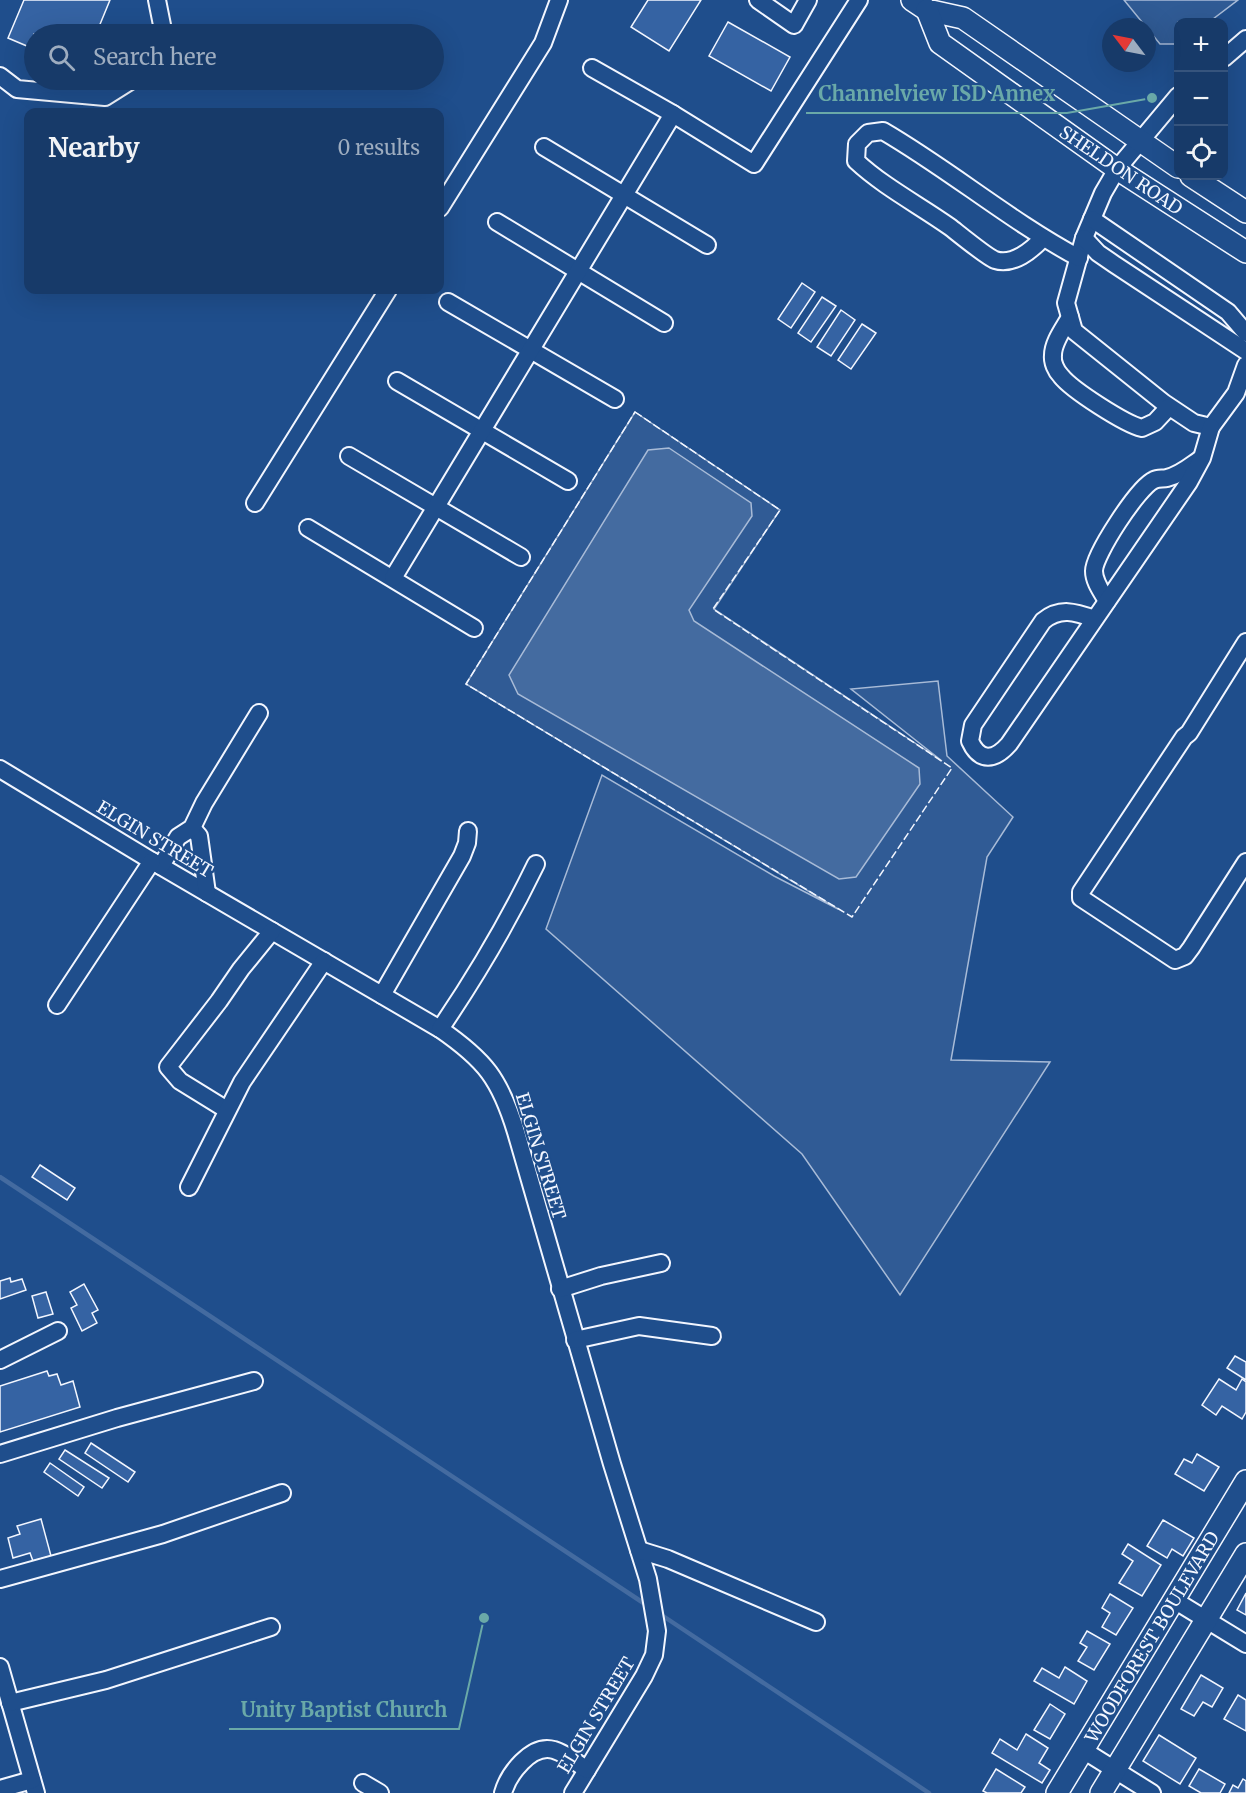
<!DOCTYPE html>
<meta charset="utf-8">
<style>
body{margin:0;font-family:Merriweather,serif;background:#20416f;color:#f1f3f6}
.controls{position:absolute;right:18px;top:18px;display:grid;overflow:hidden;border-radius:12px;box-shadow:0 6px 24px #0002}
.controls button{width:54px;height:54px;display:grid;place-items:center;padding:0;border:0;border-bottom:2px solid #36547d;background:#173a69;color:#f1f3f6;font:30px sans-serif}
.compass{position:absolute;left:1102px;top:18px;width:54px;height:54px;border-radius:50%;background:#173a69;box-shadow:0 6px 24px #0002;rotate:302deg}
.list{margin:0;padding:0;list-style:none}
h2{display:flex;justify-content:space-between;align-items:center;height:78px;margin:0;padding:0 24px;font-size:26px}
h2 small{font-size:20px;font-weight:400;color:#9eadc0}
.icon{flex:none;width:33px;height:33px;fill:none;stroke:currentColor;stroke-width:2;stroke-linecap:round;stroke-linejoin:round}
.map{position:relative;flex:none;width:1246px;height:1793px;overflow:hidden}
.search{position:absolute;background:#173a69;box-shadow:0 6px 24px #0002;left:24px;top:24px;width:420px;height:66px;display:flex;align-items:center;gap:15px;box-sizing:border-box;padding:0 21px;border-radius:33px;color:#9eadc0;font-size:22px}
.panel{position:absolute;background:#173a69;box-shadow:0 6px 24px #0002;left:24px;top:108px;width:420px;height:186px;border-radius:12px}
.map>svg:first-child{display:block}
.built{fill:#305b95;stroke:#a8bbd7;stroke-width:1.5}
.water{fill:#446ba0;stroke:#a8bbd7;stroke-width:1.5}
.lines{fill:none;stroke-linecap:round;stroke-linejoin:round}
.stream{stroke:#446ba0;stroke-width:4.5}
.building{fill:#3563a3;stroke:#f2f6ff;stroke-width:1.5}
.minor-casing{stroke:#f2f6ff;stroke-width:20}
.major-casing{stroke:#f2f6ff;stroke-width:24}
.minor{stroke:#1f4e8c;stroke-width:16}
.major{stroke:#1f4e8c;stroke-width:21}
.fence{stroke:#f2f6ff;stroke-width:1.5;stroke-dasharray:8 3;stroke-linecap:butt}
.labels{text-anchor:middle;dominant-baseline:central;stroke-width:4.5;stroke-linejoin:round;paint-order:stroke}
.street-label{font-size:18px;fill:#f2f6ff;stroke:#1f4e8c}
.leader{fill:none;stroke:#6aa9a8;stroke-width:2}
.callout-dot{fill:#6aa9a8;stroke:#1f4e8c;stroke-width:2}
.callout-label{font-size:20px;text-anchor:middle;font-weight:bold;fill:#6aa9a8;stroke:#1f4e8c;stroke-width:4.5;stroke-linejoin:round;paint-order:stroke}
</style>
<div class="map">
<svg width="1246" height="1793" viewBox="0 0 1246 1793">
<rect width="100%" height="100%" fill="#1f4e8c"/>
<g class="built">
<polygon points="1124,0 1238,0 1209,22 1178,22 1178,44 1160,44"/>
<polygon points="635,412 780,510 714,609 942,761 851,689 938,681 947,756 1013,817 987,857 951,1060 1050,1062 900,1295 802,1154 546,929 602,775 774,876 838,909 466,684"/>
</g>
<polygon class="water" points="669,448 751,503 752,516 689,610 694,621 919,768 920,784 856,877 839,879 518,694 509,675 648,450"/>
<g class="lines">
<g class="stream">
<polyline points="0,1177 648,1606"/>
<polyline points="660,1614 929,1793"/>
</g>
</g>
<g class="building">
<polygon points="24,0 110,0 96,34 34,34 34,49 8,38"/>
<polygon points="648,0 701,0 669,51 631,27"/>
<polygon points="728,22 790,57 771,91 709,56"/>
<polygon points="802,283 815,292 791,328 778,319"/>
<polygon points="822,297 836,306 811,342 798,333"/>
<polygon points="841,310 855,320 831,356 817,347"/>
<polygon points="862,324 876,333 851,369 838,360"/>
<polygon points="40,1165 75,1188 67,1200 32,1177"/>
<polygon points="10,1278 11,1282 22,1279 26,1290 0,1299 0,1281"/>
<polygon points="84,1284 98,1310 92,1313 97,1323 82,1331 71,1308 77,1305 70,1292"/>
<polygon points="46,1292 53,1314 38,1318 32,1296"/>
<polygon points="1235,1356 1246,1362 1246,1380 1227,1368"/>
<polygon points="47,1371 49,1376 57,1374 61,1385 73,1381 80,1407 0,1432 0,1386"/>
<polygon points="1219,1379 1236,1390 1242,1379 1246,1382 1246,1412 1242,1419 1222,1406 1216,1415 1202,1405"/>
<polygon points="91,1443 135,1472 128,1482 85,1453"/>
<polygon points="65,1450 109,1478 102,1488 59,1459"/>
<polygon points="1197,1454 1219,1467 1204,1491 1175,1474 1184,1459 1192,1463"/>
<polygon points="50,1463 84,1487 78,1496 44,1472"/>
<polygon points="41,1519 51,1556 33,1561 30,1553 13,1558 8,1538 20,1534 17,1526"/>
<polygon points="1163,1520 1194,1538 1183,1556 1172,1549 1167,1558 1147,1546"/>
<polygon points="1128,1544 1161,1565 1142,1596 1119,1583 1133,1561 1122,1554"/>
<polygon points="1246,1593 1246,1615 1237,1610"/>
<polygon points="1110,1594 1133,1608 1116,1635 1102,1627 1110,1613 1102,1608"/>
<polygon points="1087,1631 1110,1644 1094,1670 1078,1661 1087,1647 1080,1643"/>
<polygon points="1065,1667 1087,1681 1074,1704 1034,1681 1042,1668 1059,1678"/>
<polygon points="1201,1675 1223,1688 1212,1707 1203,1702 1194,1716 1181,1709"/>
<polygon points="1238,1695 1246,1700 1246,1731 1224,1719"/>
<polygon points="1050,1704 1065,1714 1050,1739 1034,1730"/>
<polygon points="1026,1734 1048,1748 1039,1763 1050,1770 1042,1783 992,1753 1000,1739 1017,1750"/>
<polygon points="1159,1735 1196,1758 1180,1784 1143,1761"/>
<polygon points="996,1769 1025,1787 1021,1793 987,1793 983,1791"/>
<polygon points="1199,1769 1225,1784 1220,1793 1201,1793 1189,1786"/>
<polygon points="1243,1779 1246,1781 1246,1793 1229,1793 1233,1785 1238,1788"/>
</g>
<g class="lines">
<g class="minor-casing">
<g id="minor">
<polyline points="157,0 162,25 159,34"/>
<polyline points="758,0 794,25 808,0"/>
<polyline points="1224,58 1246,39"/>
<polyline points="592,68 673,114"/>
<polyline points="0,76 17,89 105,97 132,80"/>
<polyline points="1178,96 1117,169 1103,193 1084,238 1066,303 1074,331 1164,403 1194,423 1211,427 1236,393 1246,365"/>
<polyline points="544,147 707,245"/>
<polyline points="440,208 543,43 559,0"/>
<polyline points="1092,219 1228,312 1246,333"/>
<polyline points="497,222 664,323"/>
<path d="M1043 238C1032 250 1013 266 995 260 987 257 959 234 950 227 919 205 884 187 856 161L857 144 868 133 883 131C950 170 1010 221 1079 258"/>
<polyline points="1084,238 1098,253 1114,264 1246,351"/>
<polyline points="448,302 615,399"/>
<path d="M1070 317C1064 328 1053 342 1053 355 1052 362 1056 371 1061 376 1072 390 1125 424 1142 428L1155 422 1169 407"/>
<polyline points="397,381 568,481"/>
<polyline points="349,456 521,557"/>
<polyline points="255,503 388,290"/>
<polyline points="308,528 474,628"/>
<polyline points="393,578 673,114 754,164 859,0"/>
<path d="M1107 601C1102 592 1094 582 1094 571 1094 555 1138 487 1154 480 1158 478 1163 479 1167 478 1180 475 1189 467 1199 460"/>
<path d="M1095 619C1075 612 1060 607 1043 621L973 725 970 741C980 763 995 760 1009 744L1189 482 1202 458 1211 427"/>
<polyline points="1246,642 1189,733 1184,737 1081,892 1081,898 1175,960 1185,956 1191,948 1246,862"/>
<path d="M0 769 152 861 440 1029C485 1060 500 1079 516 1132L612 1464 648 1579 657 1631 654 1655 644 1676 573 1793"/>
<polyline points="192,828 199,836 207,893"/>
<polyline points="161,866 178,837 192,828 204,803 259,713"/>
<polyline points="382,995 462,856 467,843 468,831"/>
<polyline points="57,1005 152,861"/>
<path d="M440 1029C476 976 508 922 536 864"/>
<polyline points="227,1110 180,1081 168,1067 219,1001 241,969 272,931"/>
<polyline points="189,1187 242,1082 324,961"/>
<polyline points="560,1289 601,1276 661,1263"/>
<polyline points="575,1340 639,1326 712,1336"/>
<polyline points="0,1360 58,1331"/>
<polyline points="0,1454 117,1418 254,1381"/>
<polyline points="639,1550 668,1559 816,1622"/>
<polyline points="0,1579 163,1534 282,1493"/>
<polyline points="1174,1600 1246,1644"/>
<polyline points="0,1667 36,1793"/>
<polyline points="10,1703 106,1680 271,1627"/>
<polyline points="1083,1750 1152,1793"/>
<polyline points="363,1783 380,1793"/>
<polyline points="0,1789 32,1780"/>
<path d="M503 1793C508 1775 531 1743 554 1750 565 1753 577 1763 587 1770"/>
</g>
</g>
<g class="major-casing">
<g id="major">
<polyline points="912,0 927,10 963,18 1178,167"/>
<polyline points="927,10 940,43 1117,169 1246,252"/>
<polyline points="1191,176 1246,212"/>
<polyline points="1057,1793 1246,1481"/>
<polyline points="1101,1793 1246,1554"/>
</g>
</g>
<use href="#minor" class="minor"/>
<use href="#major" class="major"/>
<polygon class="fence" points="635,412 780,510 713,609 952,768 852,917 466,684"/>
</g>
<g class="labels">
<g class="street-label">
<text transform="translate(1121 170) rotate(34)">SHELDON ROAD</text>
<text transform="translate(155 839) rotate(31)">ELGIN STREET</text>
<text transform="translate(541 1156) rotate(73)">ELGIN STREET</text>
<text transform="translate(1152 1637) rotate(-59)">WOODFOREST BOULEVARD</text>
<text transform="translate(596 1715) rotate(-59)">ELGIN STREET</text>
</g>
</g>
<path class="leader" d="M1152 98L1067 113H806M484 1618L459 1729H229"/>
<g class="callout-dot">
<circle cx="1152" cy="98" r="6"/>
<circle cx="484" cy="1618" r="6"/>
</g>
<g class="callout-label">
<text x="937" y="101">Channelview ISD Annex</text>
<text x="344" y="1717">Unity Baptist Church</text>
</g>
</svg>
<div class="controls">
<button>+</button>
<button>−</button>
<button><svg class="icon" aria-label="locate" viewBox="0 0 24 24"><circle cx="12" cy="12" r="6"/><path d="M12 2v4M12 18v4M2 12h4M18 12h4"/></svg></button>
</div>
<svg class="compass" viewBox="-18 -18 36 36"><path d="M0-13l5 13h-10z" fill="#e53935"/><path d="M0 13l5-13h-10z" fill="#9eadc0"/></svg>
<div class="search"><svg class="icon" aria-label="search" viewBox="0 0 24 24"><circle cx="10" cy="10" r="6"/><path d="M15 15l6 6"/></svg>Search here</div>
<section class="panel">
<h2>Nearby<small>0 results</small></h2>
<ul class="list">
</ul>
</section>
</div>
